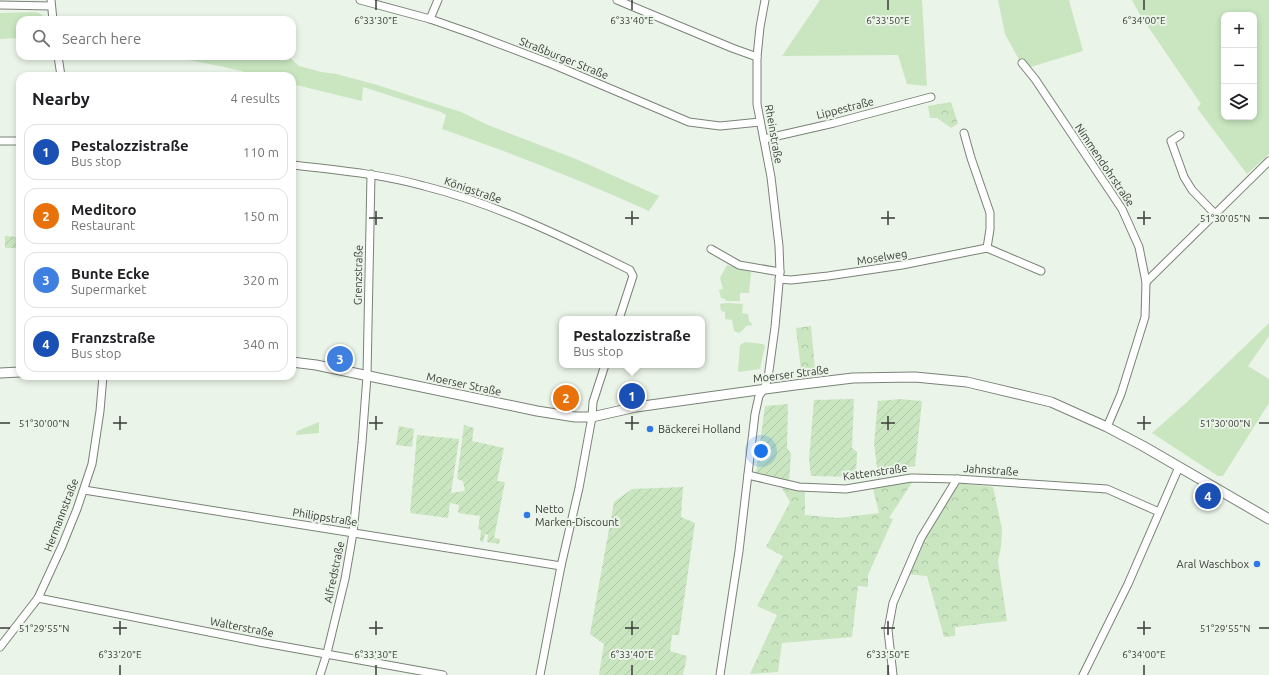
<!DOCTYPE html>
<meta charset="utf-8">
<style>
body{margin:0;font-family:Ubuntu,sans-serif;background:#f2f2f2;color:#202124}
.controls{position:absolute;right:12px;top:12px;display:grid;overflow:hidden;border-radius:8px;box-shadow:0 2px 6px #0003}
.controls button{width:36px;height:36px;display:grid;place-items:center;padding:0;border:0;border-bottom:1px solid #e0e0e0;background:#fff;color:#202124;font:20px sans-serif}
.you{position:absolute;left:761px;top:451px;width:14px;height:14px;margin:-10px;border:3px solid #fff;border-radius:50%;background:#1a73e8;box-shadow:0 0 0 6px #1a73e833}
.badge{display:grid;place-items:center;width:26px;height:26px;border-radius:50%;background:#1a73e8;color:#fff;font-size:13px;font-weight:700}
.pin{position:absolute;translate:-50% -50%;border:2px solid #fff;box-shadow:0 1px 4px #0006}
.popup{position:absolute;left:559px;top:316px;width:146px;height:52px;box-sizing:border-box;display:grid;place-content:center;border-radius:8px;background:#fff;filter:drop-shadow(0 1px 3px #0005);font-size:13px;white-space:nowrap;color:#757577}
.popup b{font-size:15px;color:#202124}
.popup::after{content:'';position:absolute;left:50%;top:100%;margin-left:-8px;border:8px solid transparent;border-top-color:#fff}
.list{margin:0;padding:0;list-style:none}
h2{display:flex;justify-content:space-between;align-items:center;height:52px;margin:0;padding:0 16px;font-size:17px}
h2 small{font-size:13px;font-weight:400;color:#757577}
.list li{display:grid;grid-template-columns:26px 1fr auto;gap:12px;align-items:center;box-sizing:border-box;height:56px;margin:0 8px 8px;padding:0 8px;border:1px solid #e0e0e0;border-radius:12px}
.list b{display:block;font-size:15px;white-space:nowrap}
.list p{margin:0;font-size:13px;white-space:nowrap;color:#757577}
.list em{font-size:13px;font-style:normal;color:#757577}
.icon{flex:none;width:22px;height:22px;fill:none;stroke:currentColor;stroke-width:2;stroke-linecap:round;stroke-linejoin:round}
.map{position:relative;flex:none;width:1269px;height:675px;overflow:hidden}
.search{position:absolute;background:#fff;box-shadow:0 2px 6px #0003;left:16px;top:16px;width:280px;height:44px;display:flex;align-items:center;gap:10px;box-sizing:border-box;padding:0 14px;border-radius:12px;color:#757577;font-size:15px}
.panel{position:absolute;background:#fff;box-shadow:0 2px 6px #0003;left:16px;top:72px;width:280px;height:308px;border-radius:12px}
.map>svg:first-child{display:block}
.grass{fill:#c9e6c0;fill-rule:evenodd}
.park{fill:url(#park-crowns)}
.garden{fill:url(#garden-furrows)}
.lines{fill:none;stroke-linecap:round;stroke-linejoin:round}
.minor-casing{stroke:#7a8278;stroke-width:9}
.tertiary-casing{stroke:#7a8278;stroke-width:11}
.minor{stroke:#fff;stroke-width:7}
.tertiary{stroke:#fff;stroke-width:9}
.ticks{fill:none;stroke:#383c37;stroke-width:1.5}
.poi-dot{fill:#3178e5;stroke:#ebf4e8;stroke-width:1.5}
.labels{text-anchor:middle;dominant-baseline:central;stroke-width:4;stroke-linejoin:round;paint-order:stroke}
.street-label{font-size:11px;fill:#383c37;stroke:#ebf4e8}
.poi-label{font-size:11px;fill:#383c37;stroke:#ebf4e8;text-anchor:start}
.ticks-label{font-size:10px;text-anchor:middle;fill:#383c37;stroke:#ebf4e8;stroke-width:4;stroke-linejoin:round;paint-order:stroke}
</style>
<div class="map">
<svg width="1269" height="675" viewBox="0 0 1269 675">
<defs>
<pattern id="park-crowns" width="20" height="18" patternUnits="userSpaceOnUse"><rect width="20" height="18" fill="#c9e6c0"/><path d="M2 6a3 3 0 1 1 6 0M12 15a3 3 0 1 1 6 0" fill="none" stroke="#adc6a6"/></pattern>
<pattern id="garden-furrows" width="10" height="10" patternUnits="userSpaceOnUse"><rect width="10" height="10" fill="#c9e6c0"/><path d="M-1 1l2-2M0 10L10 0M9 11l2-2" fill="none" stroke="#adc6a6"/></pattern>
</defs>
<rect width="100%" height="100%" fill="#ebf4e8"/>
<g class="grass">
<polygon points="820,0 922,0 927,86 907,84 898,55 782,56"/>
<polygon points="998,0 1069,0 1083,51 1024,69 1005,34"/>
<path d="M1132 0H1269V154L1247 174 1197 108 1201 104 1140 15ZM1224 15H1254V117H1224Z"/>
<polygon points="35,12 41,14 45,18 46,20 20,20 20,38 0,39 0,13"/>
<path d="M167 56H288L299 66 321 72 336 74 374 84 461 112 488 125 576 159 659 196 649 211C581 180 512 153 442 129L446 115 441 112 363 87 362 101 292 84V76H261L220 66Z"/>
<polygon points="727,265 751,272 749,293 740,293 740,301 726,301 725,299 721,298 719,290 723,289 720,278"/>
<polygon points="726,303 743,304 742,313 748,314 749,321 753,325 746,326 743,330 739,333 734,331 732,320 725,319 725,312 721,311 720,304"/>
<polygon points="1269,323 1269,336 1248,366 1269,379 1269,403 1223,476 1218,476 1152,433 1187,402"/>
<polygon points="745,342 763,344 765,346 760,369 739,372 738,370 740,345"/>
<polygon points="319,422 319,433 296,435 297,431"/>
</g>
<g class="park">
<polygon points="951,102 958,124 951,128 937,118 930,118 928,106"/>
<polygon points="811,326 815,369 801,370 796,328"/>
<polygon points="915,478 889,518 893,519 868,575 868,587 858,586 852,637 782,643 778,672 750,674 777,615 757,606 783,556 766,547 790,502 782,488 805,492 805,515 838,518 879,513 872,485"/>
<polygon points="955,483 993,487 1002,529 1001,547 998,561 1007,621 955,627 955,636 944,637 927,576 905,574"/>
</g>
<g class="garden">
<polygon points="5,236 20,237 20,248 5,248"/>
<polygon points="854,399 852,448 857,452 856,477 811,476 809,459 814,400"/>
<polygon points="900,399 922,401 915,466 880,472 879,484 874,443 878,401"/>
<polygon points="788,404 787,448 791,453 789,485 756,473 765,406"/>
<polygon points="464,425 474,428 472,441 504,448 497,481 505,482 494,538 500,539 499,544 487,542 488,535 485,534 483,542 480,541 481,530 478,529 480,516 458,513 459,505 450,503 448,518 410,513 417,435 459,439 451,493 465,491 463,481 457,479"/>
<polygon points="399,426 414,429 412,447 396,445"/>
<polygon points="683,487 681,517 695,523 679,635 672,635 670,651 687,656 683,675 599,675 604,644 590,634 614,502 632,489"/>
</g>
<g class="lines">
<g class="minor-casing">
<g id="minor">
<polyline points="51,0 53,20"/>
<polyline points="360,0 430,19 473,34 552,64 689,122 720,126 760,122"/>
<polyline points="617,0 732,48 757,57"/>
<polyline points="0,5 51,6"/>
<polyline points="430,19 438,0"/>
<polyline points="58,56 61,76"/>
<polyline points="1022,63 1035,79 1122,209 1139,247 1146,282 1145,317 1121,394 1107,427"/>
<polyline points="964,133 971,158 990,213 990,229 987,248"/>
<polyline points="1180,135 1171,141 1184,177 1192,190 1215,214"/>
<polyline points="764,139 834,123 931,97"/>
<polyline points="0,141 20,141"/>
<path d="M292 165C337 170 381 174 424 186 496 204 564 237 630 270L633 276 619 319"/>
<polyline points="711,249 739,265 780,272"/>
<polyline points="779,279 791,280 828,276 902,265 987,248 1041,271"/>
<polyline points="1146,282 1269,161"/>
<polyline points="748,475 799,487 846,489 911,478 957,479"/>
<polyline points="84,490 561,566"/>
<polyline points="38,598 259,642 443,675"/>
<polyline points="0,647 38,598 62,546 77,509 92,464 100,411 103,376"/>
<polyline points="320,675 327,653 345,579 353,533 362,443 367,376 371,174"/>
<polyline points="540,675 561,566 579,488 592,417 593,402 605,365"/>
<polyline points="720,675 739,551 755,414 759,396 764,389 768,378 775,327 780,272 779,246 771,177 757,104 757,57 760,27 765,0"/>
<polyline points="893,675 888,630 893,603 921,538 957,479 1107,489 1159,512"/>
<polyline points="1083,675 1128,584 1179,467"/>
</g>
</g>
<g class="tertiary-casing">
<g id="tertiary">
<polyline points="292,362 316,365 537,411 575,417 592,417 636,407 795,385 853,378 915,377 967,382 1051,402 1107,427 1143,446 1269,519"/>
<polyline points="0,373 20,372"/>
</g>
</g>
<use href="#minor" class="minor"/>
<use href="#tertiary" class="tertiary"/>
</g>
<path class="ticks" d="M376 0V10M632 0V10M888 0V10M1144 0V10M376 211V225M632 211V225M888 211V225M1144 211V225M369 218H383M625 218H639M881 218H895M1137 218H1151M1259 218H1269M120 416V430M376 416V430M632 416V430M888 416V430M1144 416V430M0 423H10M113 423H127M369 423H383M625 423H639M881 423H895M1137 423H1151M1259 423H1269M120 621V635M376 621V635M632 621V635M888 621V635M1144 621V635M0 628H10M113 628H127M369 628H383M625 628H639M881 628H895M1137 628H1151M1259 628H1269M120 665V675M376 665V675M632 665V675M888 665V675M1144 665V675"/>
<g class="poi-dot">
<circle cx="650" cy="429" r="4"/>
<circle cx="527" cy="515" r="4"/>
<circle cx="1257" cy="564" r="4"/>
</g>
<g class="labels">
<g class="street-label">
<text transform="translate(564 58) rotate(22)">Straßburger Straße</text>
<text transform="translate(845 108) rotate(-14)">Lippestraße</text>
<text transform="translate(774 134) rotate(80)">Rheinstraße</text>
<text transform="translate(1105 165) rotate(56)">Nimmendohrstraße</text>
<text transform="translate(473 190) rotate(19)">Königstraße</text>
<text transform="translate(882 257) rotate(-9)">Moselweg</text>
<text transform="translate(358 275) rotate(-89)">Grenzstraße</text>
<text transform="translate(791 374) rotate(-7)">Moerser Straße</text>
<text transform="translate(464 384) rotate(12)">Moerser Straße</text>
<text transform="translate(991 470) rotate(4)">Jahnstraße</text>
<text transform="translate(875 472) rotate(-8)">Kattenstraße</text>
<text transform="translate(61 515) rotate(-69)">Hermannstraße</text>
<text transform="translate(325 517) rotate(9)">Philippstraße</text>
<text transform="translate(334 572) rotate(-78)">Alfredstraße</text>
<text transform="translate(242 627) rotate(11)">Walterstraße</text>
</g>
<g class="poi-label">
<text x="658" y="429">Bäckerei Holland</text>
<text x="535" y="509">Netto<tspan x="535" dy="13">Marken-Discount</tspan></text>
<text x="1249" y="564" text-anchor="end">Aral Waschbox</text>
</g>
</g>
<g class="ticks-label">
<text x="376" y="24">6°33'30"E</text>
<text x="632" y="24">6°33'40"E</text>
<text x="888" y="24">6°33'50"E</text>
<text x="1144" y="24">6°34'00"E</text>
<text x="1225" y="222">51°30'05"N</text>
<text x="44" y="427">51°30'00"N</text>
<text x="1225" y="427">51°30'00"N</text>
<text x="44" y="632">51°29'55"N</text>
<text x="1225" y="632">51°29'55"N</text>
<text x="120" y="658">6°33'20"E</text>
<text x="376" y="658">6°33'30"E</text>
<text x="632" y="658">6°33'40"E</text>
<text x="888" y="658">6°33'50"E</text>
<text x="1144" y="658">6°34'00"E</text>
</g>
</svg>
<div class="controls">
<button>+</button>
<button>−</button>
<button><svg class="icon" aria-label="layers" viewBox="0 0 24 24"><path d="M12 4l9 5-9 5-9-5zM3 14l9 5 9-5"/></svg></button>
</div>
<div class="you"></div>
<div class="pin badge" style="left:632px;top:396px;background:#1a4fb4">1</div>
<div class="popup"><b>Pestalozzistraße</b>Bus stop</div>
<div class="pin badge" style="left:566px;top:398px;background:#e8710a">2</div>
<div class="pin badge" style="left:340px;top:359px;background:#3f7fe0">3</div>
<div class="pin badge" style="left:1208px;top:496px;background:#1a4fb4">4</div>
<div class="search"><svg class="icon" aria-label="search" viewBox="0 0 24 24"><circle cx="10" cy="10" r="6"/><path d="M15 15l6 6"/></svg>Search here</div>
<section class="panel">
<h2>Nearby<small>4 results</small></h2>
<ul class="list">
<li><span class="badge" style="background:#1a4fb4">1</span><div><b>Pestalozzistraße</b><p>Bus stop</p></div><em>110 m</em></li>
<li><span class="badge" style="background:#e8710a">2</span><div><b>Meditoro</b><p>Restaurant</p></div><em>150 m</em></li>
<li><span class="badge" style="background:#3f7fe0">3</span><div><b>Bunte Ecke</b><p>Supermarket</p></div><em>320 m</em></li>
<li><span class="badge" style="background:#1a4fb4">4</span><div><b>Franzstraße</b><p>Bus stop</p></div><em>340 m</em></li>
</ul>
</section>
</div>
